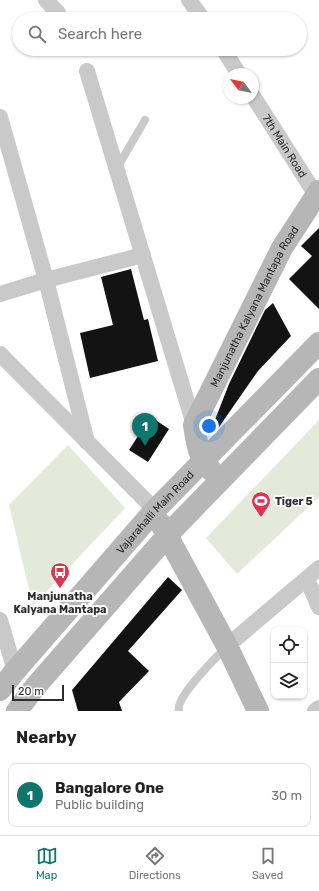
<!DOCTYPE html>
<style>
body{margin:0;font-family:Rubik,sans-serif;background:#f6f6f6;color:#222}
.controls{position:absolute;right:12px;bottom:12px;display:grid;overflow:hidden;border-radius:8px;box-shadow:0 1px 3px #0004}
.controls button{width:36px;height:36px;display:grid;place-items:center;padding:0;border:0;border-bottom:1px solid #e0e0e0;background:#fff;color:#222;font:20px sans-serif}
.compass{position:absolute;left:223px;top:68px;width:36px;height:36px;border-radius:50%;background:#fff;box-shadow:0 1px 3px #0004;rotate:302deg}
.scale{position:absolute;left:12px;bottom:10px;width:52px;box-sizing:border-box;padding-left:4px;border:2px solid #2c2c2c;border-top:0;font-size:11px;line-height:14px;white-space:nowrap;color:#2c2c2c;-webkit-text-stroke:3px #fff;paint-order:stroke}
.you{position:absolute;left:209px;top:426px;width:14px;height:14px;margin:-10px;border:3px solid #fff;border-radius:50%;background:#1a73e8;box-shadow:0 0 0 6px #1a73e833}
.badge{display:grid;place-items:center;width:26px;height:26px;border-radius:50%;background:#0f766e;color:#fff;font-size:13px;font-weight:700}
.pin{position:absolute;translate:-50% -33px;filter:drop-shadow(0 1px 2px #0008)}
.pin::after{content:'';position:absolute;top:21px;width:14px;height:12px;background:inherit;clip-path:polygon(0 0,100% 0,50% 100%)}
.list{margin:0;padding:0;list-style:none}
h2{display:flex;justify-content:space-between;align-items:center;height:52px;margin:0;padding:0 16px;font-size:17px}
h2 small{font-size:13px;font-weight:400;color:#767676}
.list li{display:grid;grid-template-columns:26px 1fr auto;gap:12px;align-items:center;box-sizing:border-box;height:64px;margin:0 8px 8px;padding:0 8px;border:1px solid #e0e0e0;border-radius:8px}
.list b{display:block;font-size:15px;white-space:nowrap}
.list p{margin:0;font-size:13px;white-space:nowrap;color:#767676}
.list em{font-size:13px;font-style:normal;color:#767676}
.icon{flex:none;width:22px;height:22px;fill:none;stroke:currentColor;stroke-width:2;stroke-linecap:round;stroke-linejoin:round}
.map{position:relative;flex:none;width:319px;height:711px;overflow:hidden}
.search{position:absolute;background:#fff;box-shadow:0 1px 3px #0004;left:12px;right:12px;top:12px;height:44px;display:flex;align-items:center;gap:10px;box-sizing:border-box;padding:0 14px;border-radius:22px;color:#767676;font-size:15px}
.sheet{height:124px;background:#fff}
nav{display:flex;justify-content:space-around;align-items:center;box-sizing:border-box;height:56px;border-top:1px solid #e0e0e0;background:#fff;font-size:11px;color:#767676}
nav a{display:grid;justify-items:center;gap:2px}
nav .on{color:#0f766e}
.map>svg:first-child{display:block}
.green{fill:#e4e9da}
.building{fill:#131313}
.lines{fill:none;stroke-linecap:round;stroke-linejoin:round}
.lane{stroke:#c9c9c9;stroke-width:8}
.street{stroke:#c9c9c9;stroke-width:16}
.secondary{stroke:#b6b6b6;stroke-width:22}
.labels{text-anchor:middle;dominant-baseline:central;stroke-width:4;stroke-linejoin:round;paint-order:stroke}
.street-label{font-size:11px;fill:#2c2c2c;stroke:#fff}
.poi-label{font-size:11px;font-weight:bold;fill:#2c2c2c;stroke:#fff;text-anchor:start}
</style>
<div class="map">
<svg width="319" height="711" viewBox="0 0 319 711">
<rect width="100%" height="100%" fill="#fff"/>
<g class="green">
<polygon points="319,420 319,497 237,574 206,538"/>
<polygon points="68,445 125,508 33,606 9,505"/>
</g>
<g class="building">
<polygon points="319,228 319,309 289,279 312,256 301,246"/>
<polygon points="131,269 144,320 148,319 158,361 90,378 80,333 113,325 101,277"/>
<polygon points="273,303 291,336 258,371 219,427 214,432 211,430 229,384 265,310"/>
<polygon points="154,419 169,429 148,462 129,450 142,430 145,432"/>
<polygon points="168,577 182,590 128,651 149,671 119,702 122,711 78,711 72,690"/>
</g>
<g class="lines">
<g class="lane">
<polyline points="117,168 145,120"/>
<path d="M179 711C175 697 215 659 226 647"/>
</g>
<g class="street">
<polyline points="46,0 58,13"/>
<polyline points="189,0 203,19"/>
<polyline points="223,49 239,74"/>
<polyline points="87,71 194,425"/>
<path id="s1" d="M253 96 316 195"/>
<polyline points="0,117 46,280 87,442"/>
<polyline points="0,294 46,280 143,255"/>
<polyline points="0,354 155,510"/>
<polyline points="307,579 319,607"/>
<polyline points="0,620 15,671"/>
<polyline points="227,646 319,568"/>
<polyline points="315,711 319,708"/>
</g>
<g class="secondary">
<path id="s2" d="M211 470C198 456 197 444 194 425L282 248 319 191"/>
<polyline points="161,524 227,646 258,711"/>
<path id="s3" d="M0 690 15 671 155 510 319 343"/>
<polyline points="17,711 35,687 174,528 319,379"/>
</g>
</g>
<defs>
<g id="stadium-pin" transform="scale(1)"><path d="M0 17L-7.5 6A9.5 9.5 0 1 1 7.5 6Z" fill="#da3753" stroke="#fff"/><path d="M0-5a6.5 5 0 1 0 0 10a6.5 5 0 1 0 0-10ZM-3.5-1.8h7v3.6h-7Z" fill="#fff"/></g>
<g id="bus-pin" transform="scale(1)"><path d="M0 17L-7.5 6A9.5 9.5 0 1 1 7.5 6Z" fill="#da3753" stroke="#fff"/><path d="M-5-6H5V4H4V6H2V4H-2V6H-4V4H-5ZM-3.5-4V0h7V-4ZM-3.5 1.2v1.5H-2V1.2ZM2 1.2v1.5H3.5V1.2Z" fill="#fff"/></g>
</defs>
<g fill-rule="evenodd">
<use href="#stadium-pin" x="261" y="501"/>
<use href="#bus-pin" x="60" y="572"/>
</g>
<g class="labels">
<g class="street-label">
<text stroke="none"><textPath href="#s1" startOffset="59">7th Main Road</textPath></text>
<text stroke="none"><textPath href="#s2" startOffset="182">Manjunatha Kalyana Mantapa Road</textPath></text>
<text stroke="none"><textPath href="#s3" startOffset="236">Vajarahalli Main Road</textPath></text>
</g>
<g class="poi-label">
<text x="275" y="501">Tiger 5</text>
<text x="60" y="596" text-anchor="middle">Manjunatha<tspan x="60" dy="13">Kalyana Mantapa</tspan></text>
</g>
</g>
</svg>
<div class="controls">
<button><svg class="icon" aria-label="locate" viewBox="0 0 24 24"><circle cx="12" cy="12" r="6"/><path d="M12 2v4M12 18v4M2 12h4M18 12h4"/></svg></button>
<button><svg class="icon" aria-label="layers" viewBox="0 0 24 24"><path d="M12 4l9 5-9 5-9-5zM3 14l9 5 9-5"/></svg></button>
</div>
<svg class="compass" viewBox="-18 -18 36 36"><path d="M0-13l5 13h-10z" fill="#e53935"/><path d="M0 13l5-13h-10z" fill="#767676"/></svg>
<div class="scale">20 m</div>
<div class="you"></div>
<div class="pin badge" style="left:145px;top:446px">1</div>
<div class="search"><svg class="icon" aria-label="search" viewBox="0 0 24 24"><circle cx="10" cy="10" r="6"/><path d="M15 15l6 6"/></svg>Search here</div>
</div>
<section class="sheet">
<h2>Nearby<small></small></h2>
<ul class="list">
<li><span class="badge">1</span><div><b>Bangalore One</b><p>Public building</p></div><em>30 m</em></li>
</ul>
</section>
<nav>
<a class="on"><svg class="icon" aria-label="map" viewBox="0 0 24 24"><path d="M3 6l6-2 6 2 6-2v14l-6 2-6-2-6 2zM9 4v14M15 6v14"/></svg>Map</a>
<a><svg class="icon" aria-label="directions" viewBox="0 0 24 24"><path d="M12 3l9 9-9 9-9-9zM9 14v-3h6M13 9l2 2-2 2"/></svg>Directions</a>
<a><svg class="icon" aria-label="saved" viewBox="0 0 24 24"><path d="M7 4h10v16l-5-4-5 4z"/></svg>Saved</a>
</nav>
